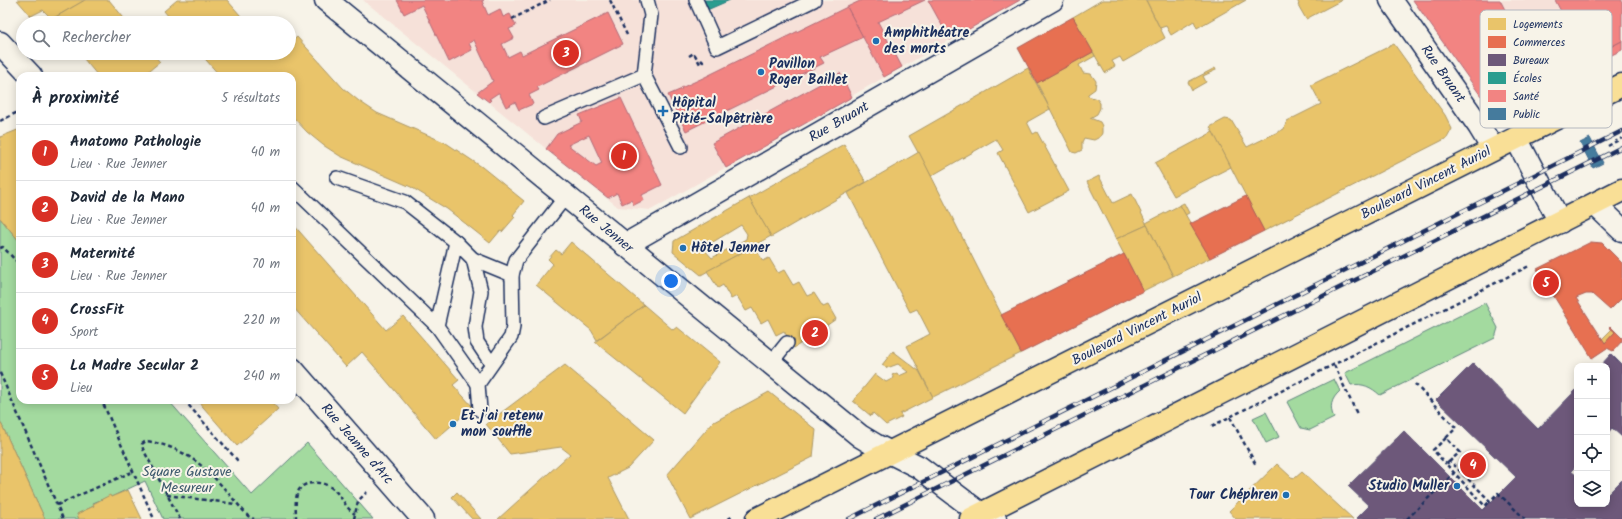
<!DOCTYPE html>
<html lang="fr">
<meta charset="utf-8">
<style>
body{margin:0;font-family:Kalam,sans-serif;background:#f2f2f3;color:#1f2937}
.controls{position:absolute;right:12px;bottom:12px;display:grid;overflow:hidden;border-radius:8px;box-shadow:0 2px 10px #0003}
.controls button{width:36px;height:36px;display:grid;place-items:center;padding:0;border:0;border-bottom:1px solid #e0e1e3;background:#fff;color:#1f2937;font:20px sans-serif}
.you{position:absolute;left:671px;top:281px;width:14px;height:14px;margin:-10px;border:3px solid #fff;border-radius:50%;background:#1a73e8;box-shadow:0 0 0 6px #1a73e833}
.badge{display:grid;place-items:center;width:26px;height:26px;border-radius:50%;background:#d93025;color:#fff;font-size:13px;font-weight:700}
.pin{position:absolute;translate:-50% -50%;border:2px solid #fff;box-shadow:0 1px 4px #0006}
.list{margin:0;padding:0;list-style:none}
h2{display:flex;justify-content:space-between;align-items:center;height:52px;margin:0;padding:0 16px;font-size:17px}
h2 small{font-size:13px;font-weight:400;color:#747a83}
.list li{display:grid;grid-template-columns:26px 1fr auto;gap:12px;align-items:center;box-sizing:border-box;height:56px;padding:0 16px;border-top:1px solid #e0e1e3}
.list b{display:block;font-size:15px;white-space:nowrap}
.list p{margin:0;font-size:13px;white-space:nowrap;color:#747a83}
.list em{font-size:13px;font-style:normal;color:#747a83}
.icon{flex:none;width:22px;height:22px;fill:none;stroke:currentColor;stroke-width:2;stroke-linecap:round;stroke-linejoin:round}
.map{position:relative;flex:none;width:1622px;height:519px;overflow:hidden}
.search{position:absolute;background:#fff;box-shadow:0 2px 10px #0003;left:16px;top:16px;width:280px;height:44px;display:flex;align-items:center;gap:10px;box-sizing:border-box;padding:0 14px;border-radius:22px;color:#747a83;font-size:15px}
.panel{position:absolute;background:#fff;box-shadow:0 2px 10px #0003;left:16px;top:72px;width:280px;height:332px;border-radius:12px}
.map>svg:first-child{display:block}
.built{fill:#f6e1d9}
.green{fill:#a3da9f;stroke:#5f847e}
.homes{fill:#e9c46a;stroke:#ab9766;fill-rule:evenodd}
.shops{fill:#e76f51;stroke:#aa5c55}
.offices{fill:#6d597a;stroke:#544c72}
.schools{fill:#2a9d8f;stroke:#267c80}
.health{fill:#f28482;stroke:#b26a77;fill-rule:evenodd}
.public{fill:#457b9d;stroke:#38648a}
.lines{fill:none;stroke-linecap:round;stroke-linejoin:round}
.service-casing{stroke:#1b2f5e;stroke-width:16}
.minor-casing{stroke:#1b2f5e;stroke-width:25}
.primary-casing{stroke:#1b2f5e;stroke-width:25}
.path{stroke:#1b2f5e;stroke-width:2.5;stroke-dasharray:4 3;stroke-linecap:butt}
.service{stroke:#f7f3e8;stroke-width:13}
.minor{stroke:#f7f3e8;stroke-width:22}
.primary{stroke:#f9df96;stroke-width:22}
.rail-casing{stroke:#1b2f5e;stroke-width:4.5}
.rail{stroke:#f7f3e8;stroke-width:3;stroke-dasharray:9;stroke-linecap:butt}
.poi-dot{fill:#1f6fb2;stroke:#f7f3e8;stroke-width:1.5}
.labels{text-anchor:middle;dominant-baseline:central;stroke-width:4;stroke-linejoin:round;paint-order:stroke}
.poi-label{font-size:14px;font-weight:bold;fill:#1b2f5e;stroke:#f7f3e8;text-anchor:start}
.street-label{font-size:14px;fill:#1b2f5e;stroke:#f7f3e8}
.park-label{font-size:14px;fill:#3d5a6e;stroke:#f7f3e8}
.key{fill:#f7f3e8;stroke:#b5b8bf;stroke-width:1}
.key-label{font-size:11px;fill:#1b2f5e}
</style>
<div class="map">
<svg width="1622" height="519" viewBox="0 0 1622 519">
<rect width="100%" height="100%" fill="#f7f3e8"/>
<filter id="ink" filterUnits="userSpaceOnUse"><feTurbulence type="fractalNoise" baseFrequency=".025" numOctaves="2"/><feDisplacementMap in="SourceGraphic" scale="8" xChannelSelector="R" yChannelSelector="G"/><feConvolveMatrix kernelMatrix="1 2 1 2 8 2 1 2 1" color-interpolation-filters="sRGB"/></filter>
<g filter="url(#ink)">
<g class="built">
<polygon points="363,0 1020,0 651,210 618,207"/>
<polygon points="1413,0 1622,0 1622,50 1502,111 1490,108"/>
</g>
<g class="green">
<polygon points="0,218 20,242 20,400 168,400 252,495 307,443 373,519 163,519 145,481 111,497 110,496 93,503 94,506 77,514 79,519 45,519 0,421"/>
<path d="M1485 303 1498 328 1495 338 1380 395C1371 387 1363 383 1351 385L1345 373Z"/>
<path d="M1334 379 1340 391C1331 399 1329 407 1334 418L1310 430 1301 428 1287 402Z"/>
<polygon points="1266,412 1279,437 1266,443 1253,418"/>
</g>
<g class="homes">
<polygon points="17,0 85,0 52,19 43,10 31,16"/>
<polygon points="85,0 109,0 128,23 55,23 52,19"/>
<polygon points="177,0 227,0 247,23 174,23 164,11"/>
<polygon points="1102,0 1146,0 1165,38 1123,62 1120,57 1112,61 1115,66 1105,73 1073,17"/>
<polygon points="1146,0 1246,0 1197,28 1194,21 1171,35 1166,26 1160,28"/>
<polygon points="1297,0 1342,0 1306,19 1298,5 1299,4"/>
<polygon points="297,37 343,88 359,101 377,113 446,143 482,167 524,201 513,215 515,217 502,232 500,231 490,243 447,209 411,187 340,156 323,145 307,132 292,116 292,76 220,76 200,53 273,53 276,56 279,53 289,53 289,44"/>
<polygon points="1394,44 1445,115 1452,129 1447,138 1264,231 1210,127 1225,119 1231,120 1247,147 1284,129 1287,121 1321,104 1311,85"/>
<polygon points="1093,52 1095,56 1079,65 1083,73 1091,74 1096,81 1095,89 1088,94 1088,96 1097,99 1100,103 1100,108 1097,114 1090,118 1100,122 1102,126 1102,133 1100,137 1094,140 1084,138 1082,142 1082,150 1076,153 1072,152 1037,83"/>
<polygon points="79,53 152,53 160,62 145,74 147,76 98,76"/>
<polygon points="1028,68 1050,109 1027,122 1033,134 1037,132 1069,191 1029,212 998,153 1003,150 996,139 931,176 909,136"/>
<polygon points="1215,68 1216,70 1203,76 1206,82 1192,90 1188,82"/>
<polygon points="20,129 20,242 0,218 0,137"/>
<polygon points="1213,132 1231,167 1174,196 1155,163"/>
<polygon points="844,144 866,182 771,237 749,198"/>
<polygon points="919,152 1021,353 933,397 907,346 930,334 917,309 910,312 848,193"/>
<polygon points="1099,176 1113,203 1132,194 1147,225 1116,239 1087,182"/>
<path d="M749 198 771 236 701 275 673 252 674 241ZM741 225 747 234 746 239 712 258 703 248Z"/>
<polygon points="1184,203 1189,213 1185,215 1180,205"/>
<polygon points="1180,205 1210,258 1173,276 1146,223"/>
<polygon points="292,223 386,330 403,316 459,380 453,385 473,407 436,439 362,352 346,367 292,306"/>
<polygon points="1147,225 1173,276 1143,291 1116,239"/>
<polygon points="571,242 644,305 597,340 591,330 536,285 553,264 548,259 556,250 561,254"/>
<polygon points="754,246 763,261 769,258 778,273 784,270 793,285 799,282 807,296 814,293 823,307 828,305 836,319 794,348 784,331 776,335 768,319 761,323 752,308 746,311 737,296 731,299 723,285 718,288 707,271"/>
<polygon points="644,305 673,330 677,327 720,362 683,413 595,342"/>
<polygon points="1612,329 1615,332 1605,343 1602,339"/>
<polygon points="893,351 919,371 933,397 900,414 902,417 886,425 873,413 871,416 853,401 875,374 886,382 894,378 892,375 897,373 899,376 908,372 898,364 887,368 882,365"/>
<polygon points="565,365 654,440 628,468 608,478 629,519 498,519 570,454 561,447 510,454 486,424"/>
<polygon points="769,392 816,430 813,457 690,519 667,475 712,423"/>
<polygon points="197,400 270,400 278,409 237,446"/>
<polygon points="0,421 38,504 45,519 0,519"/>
<polygon points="1277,464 1291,477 1295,478 1302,472 1353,519 1236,519 1229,511"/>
<polygon points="128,490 142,519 79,519 77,514 94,506 93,504 110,495 111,497"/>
<polygon points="457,492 481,519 472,519 452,497"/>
</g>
<g class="shops">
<polygon points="1073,17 1093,52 1037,83 1018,48"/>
<polygon points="1246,196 1264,231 1210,258 1190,224"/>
<polygon points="1591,242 1602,243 1622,263 1622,298 1610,310 1592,294 1586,294 1576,298 1605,343 1615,332 1609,327 1610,326 1622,338 1622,341 1613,351 1607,348 1592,358 1537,269"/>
<polygon points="1124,254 1143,291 1021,353 1001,315"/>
</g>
<g class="offices">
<polygon points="1611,354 1622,365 1622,437 1612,428 1607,434 1607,366 1600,366"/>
<polygon points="1473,363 1538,429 1577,389 1577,465 1571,471 1577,476 1577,504 1607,504 1607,495 1622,480 1622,519 1356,519 1369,506 1348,486 1404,431 1483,510 1516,477 1436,400"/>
</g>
<polygon class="schools" points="700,0 730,0 707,10"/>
<g class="health">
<polygon points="397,0 484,0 482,1 488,15 500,9 503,17 510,14 516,26 509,29 514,38 502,44 508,57 520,51 522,55 608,13 623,44 537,87 539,90 529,95 533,104 519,110 515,102 506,107 499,93 498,93 489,99 491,100 489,102 477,93 493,81 474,40 469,43 472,50 449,62 422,5 404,14"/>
<polygon points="862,0 925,0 878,22 902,67 884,77 847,7"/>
<polygon points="928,0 1020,0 950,40"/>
<polygon points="1413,0 1500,0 1526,51 1570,28 1555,0 1622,0 1622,41 1591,57 1574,51 1529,73 1525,90 1497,104 1496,101 1492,103 1494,106 1492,106 1484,94 1481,96"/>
<polygon points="847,7 863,37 820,57 824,63 686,131 668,95 682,89 681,88 705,77"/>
<polygon points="1622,41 1622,50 1589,66 1583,54 1591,57"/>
<polygon points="840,73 852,97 726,168 712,143"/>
<path d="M621 98 662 185 642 195 644 200 634 205 631 200 622 204 617 193 608 198 546 149 557 134 582 122 579 115ZM589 135 602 163 596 166 568 145Z"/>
</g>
<polygon class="public" points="1590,138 1603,163 1593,168 1580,143"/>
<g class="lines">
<g class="service-casing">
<g id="service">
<polyline points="696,0 717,47 814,0"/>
<polyline points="644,75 681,147"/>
<polyline points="544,118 644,75 651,15 647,0"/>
<polyline points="337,178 405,202 456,242 473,259 512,275"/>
<polyline points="292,187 437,326"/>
<polyline points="456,242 437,326 478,384"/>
<polyline points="473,259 481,291 475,327 477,342 491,363"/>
<polyline points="771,363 787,343"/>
<polyline points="480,410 478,384 511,337 513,327 512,275 516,260 566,196"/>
</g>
</g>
<g class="minor-casing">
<g id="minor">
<polyline points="326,0 860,436 875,445 919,467 981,514 995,519"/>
<polyline points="1391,0 1479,126 1493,149"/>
<polyline points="0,43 31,76"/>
<polyline points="1516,138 1560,222"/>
<polyline points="1595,204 1622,230"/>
<polyline points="625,245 1052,0"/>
<polyline points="292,369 423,519"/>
</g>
</g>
<g class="primary-casing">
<g id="primary">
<polyline points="757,519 1622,85"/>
<polyline points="971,519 1622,190"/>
</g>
</g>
<g class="path">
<polyline points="610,0 628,37"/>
<polyline points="512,19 550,0"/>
<polyline points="689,56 694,53 700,64 703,62 701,60"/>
<polyline points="0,121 20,111"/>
<polyline points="1608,146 1622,138"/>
<polyline points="0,248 3,247 20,265"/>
<polyline points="1334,365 1357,414"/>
<polyline points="0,373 63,519"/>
<polyline points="1415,384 1456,428 1446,438 1460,452 1450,461 1490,501 1498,493 1525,519"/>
<polyline points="105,400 102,401 154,519"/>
<polyline points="184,400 238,461"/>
<polyline points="1230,417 1256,465"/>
<polyline points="1212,426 1529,266"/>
<polyline points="1446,438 1433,450 1446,464"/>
<polyline points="1450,461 1446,464 1485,506 1490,501"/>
<polyline points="167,495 236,504"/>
<polyline points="57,505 132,472"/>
<path d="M180 519 143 449 142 444 146 441C197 449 216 480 248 516L254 519"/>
<path d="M296 519C296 504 292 484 313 483 320 482 327 484 333 489 342 496 345 508 355 514"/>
<polyline points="354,519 358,501 367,492"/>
<polyline points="728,519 734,516"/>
<polyline points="1407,519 1454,473"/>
</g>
<use href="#service" class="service"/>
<use href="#minor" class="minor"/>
<use href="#primary" class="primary"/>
<g class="rail-casing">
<g id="rail">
<polyline points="849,519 1622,131"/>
<polyline points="876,519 1622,147"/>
</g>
</g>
<use href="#rail" class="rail"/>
</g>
</g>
<g class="poi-dot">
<circle cx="876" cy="41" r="4"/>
<circle cx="761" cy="72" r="4"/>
<path d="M661 105h4v4h4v4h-4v4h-4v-4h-4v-4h4z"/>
<circle cx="683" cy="248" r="4"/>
<circle cx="453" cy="424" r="4"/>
<circle cx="1457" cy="486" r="4"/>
<circle cx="1286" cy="495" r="4"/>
</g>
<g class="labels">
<g class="poi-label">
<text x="884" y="33">Amphithéatre<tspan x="884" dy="16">des morts</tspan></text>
<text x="769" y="64">Pavillon<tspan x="769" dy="16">Roger Baillet</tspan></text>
<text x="672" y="103">Hôpital<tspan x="672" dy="16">Pitié-Salpêtrière</tspan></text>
<text x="691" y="248">Hôtel Jenner</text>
<text x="461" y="416">Et j'ai retenu<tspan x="461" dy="16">mon souffle</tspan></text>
<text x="1449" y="486" text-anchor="end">Studio Muller</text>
<text x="1278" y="495" text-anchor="end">Tour Chéphren</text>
</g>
<g class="street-label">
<text transform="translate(1443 74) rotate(55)">Rue Bruant</text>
<text transform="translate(839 122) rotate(-30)">Rue Bruant</text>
<text transform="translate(1426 183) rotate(-27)">Boulevard Vincent Auriol</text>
<text transform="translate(606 229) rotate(40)">Rue Jenner</text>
<text transform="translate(1137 329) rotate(-27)">Boulevard Vincent Auriol</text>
<text transform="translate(357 444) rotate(49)">Rue Jeanne d'Arc</text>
</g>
<g class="park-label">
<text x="187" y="472">Square Gustave<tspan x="187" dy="16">Mesureur</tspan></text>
</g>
</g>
<rect x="1480" y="10" width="132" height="118" rx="6" class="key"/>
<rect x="1488" y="18" width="18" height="12" fill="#e9c46a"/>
<rect x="1488" y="36" width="18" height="12" fill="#e76f51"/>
<rect x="1488" y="54" width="18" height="12" fill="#6d597a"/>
<rect x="1488" y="72" width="18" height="12" fill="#2a9d8f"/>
<rect x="1488" y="90" width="18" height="12" fill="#f28482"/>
<rect x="1488" y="108" width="18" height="12" fill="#457b9d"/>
<g class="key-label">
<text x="1513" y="28">Logements</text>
<text x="1513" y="46">Commerces</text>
<text x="1513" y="64">Bureaux</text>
<text x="1513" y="82">Écoles</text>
<text x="1513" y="100">Santé</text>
<text x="1513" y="118">Public</text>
</g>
</svg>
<div class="controls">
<button>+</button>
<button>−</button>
<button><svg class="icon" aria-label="locate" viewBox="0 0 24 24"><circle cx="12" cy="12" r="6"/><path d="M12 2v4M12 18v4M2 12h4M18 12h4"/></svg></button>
<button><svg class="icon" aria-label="layers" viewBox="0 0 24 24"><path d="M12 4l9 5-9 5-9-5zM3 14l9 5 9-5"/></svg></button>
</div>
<div class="you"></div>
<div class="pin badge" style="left:624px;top:156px">1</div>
<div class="pin badge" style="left:815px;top:333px">2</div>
<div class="pin badge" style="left:566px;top:53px">3</div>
<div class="pin badge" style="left:1473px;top:465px">4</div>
<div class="pin badge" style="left:1546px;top:283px">5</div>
<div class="search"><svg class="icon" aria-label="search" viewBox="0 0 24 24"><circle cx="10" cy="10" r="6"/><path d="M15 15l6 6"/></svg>Rechercher</div>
<section class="panel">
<h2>À proximité<small>5 résultats</small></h2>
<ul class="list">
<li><span class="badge">1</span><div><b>Anatomo Pathologie</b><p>Lieu · Rue Jenner</p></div><em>40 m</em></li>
<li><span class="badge">2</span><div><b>David de la Mano</b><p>Lieu · Rue Jenner</p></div><em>40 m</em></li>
<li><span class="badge">3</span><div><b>Maternité</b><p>Lieu · Rue Jenner</p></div><em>70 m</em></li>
<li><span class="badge">4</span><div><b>CrossFit</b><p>Sport</p></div><em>220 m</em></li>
<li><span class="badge">5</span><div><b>La Madre Secular 2</b><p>Lieu</p></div><em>240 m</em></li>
</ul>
</section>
</div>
